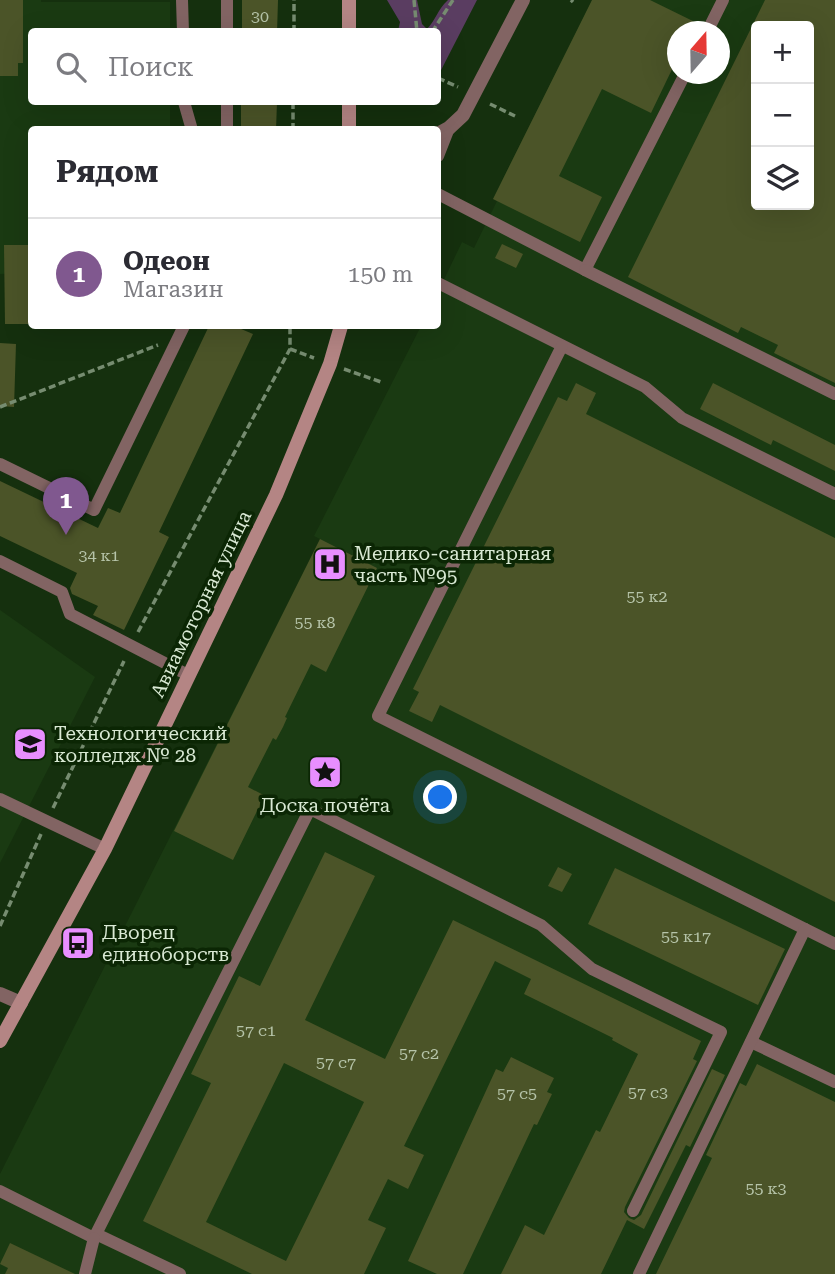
<!DOCTYPE html>
<html lang="ru">
<meta charset="utf-8">
<style>
body{margin:0;font-family:"Roboto Serif",serif;background:#f2f2f3;color:#2b2b33}
.controls{position:absolute;right:21px;top:21px;display:grid;overflow:hidden;border-radius:7px;box-shadow:0 7px 28px #0002}
.controls button{width:63px;height:63px;display:grid;place-items:center;padding:0;border:0;border-bottom:2px solid #e1e1e2;background:#fff;color:#2b2b33;font:35px sans-serif}
.compass{position:absolute;left:667px;top:21px;width:63px;height:63px;border-radius:50%;background:#fff;box-shadow:0 7px 28px #0002;rotate:20deg}
.you{position:absolute;left:441px;top:798px;width:24px;height:24px;margin:-18px;border:5px solid #fff;border-radius:50%;background:#1a73e8;box-shadow:0 0 0 10px #1a73e833}
.badge{display:grid;place-items:center;width:46px;height:46px;border-radius:50%;background:#80588f;color:#fff;font-size:23px;font-weight:700}
.pin{position:absolute;translate:-50% -58px;filter:drop-shadow(0 2px 4px #0008)}
.pin::after{content:'';position:absolute;top:37px;width:24px;height:21px;background:inherit;clip-path:polygon(0 0,100% 0,50% 100%)}
.list{margin:0;padding:0;list-style:none}
h2{display:flex;justify-content:space-between;align-items:center;height:91px;margin:0;padding:0 28px;font-size:30px}
h2 small{font-size:23px;font-weight:400;color:#7c7c81}
.list li{display:grid;grid-template-columns:46px 1fr auto;gap:21px;align-items:center;box-sizing:border-box;height:112px;padding:0 28px;border-top:2px solid #e1e1e2}
.list b{display:block;font-size:26px;white-space:nowrap}
.list p{margin:0;font-size:23px;white-space:nowrap;color:#7c7c81}
.list em{font-size:23px;font-style:normal;color:#7c7c81}
.icon{flex:none;width:38px;height:38px;fill:none;stroke:currentColor;stroke-width:2;stroke-linecap:round;stroke-linejoin:round}
.map{position:relative;flex:none;width:835px;height:1274px;overflow:hidden}
.search{position:absolute;background:#fff;box-shadow:0 7px 28px #0002;left:28px;top:28px;width:413px;height:77px;display:flex;align-items:center;gap:18px;box-sizing:border-box;padding:0 24px;border-radius:7px;color:#7c7c81;font-size:26px}
.panel{position:absolute;background:#fff;box-shadow:0 7px 28px #0002;left:28px;top:126px;width:413px;height:203px;border-radius:7px}
.map>svg:first-child{display:block}
.built{fill:#1a3a12;fill-rule:evenodd}
.green{fill:#5a3d61}
.building{fill:#4b5428;fill-rule:evenodd}
.lines{fill:none;stroke-linecap:round;stroke-linejoin:round}
.path{stroke:#768c70;stroke-width:3.5;stroke-dasharray:7 3.5;stroke-linecap:butt}
.lane{stroke:#826463;stroke-width:12}
.street{stroke:#826463;stroke-width:14}
.secondary{stroke:#b48584;stroke-width:14}
.labels{text-anchor:middle;dominant-baseline:central;stroke-width:7;stroke-linejoin:round;paint-order:stroke}
.number-label{font-size:16px;fill:#b6c4a9}
.poi-label{font-size:19px;fill:#d9e9d4;stroke:#0b2604;text-anchor:start}
.street-label{font-size:19px;fill:#d9e9d4;stroke:#0b2604}
</style>
<div class="map">
<svg width="835" height="1274" viewBox="0 0 835 1274">
<rect width="100%" height="100%" fill="#15300e"/>
<g class="built">
<polygon points="0,0 41,0 41,2 170,2 170,31 32,32 32,102 170,102 170,129 32,130 31,273 0,274"/>
<path d="M592 0H835V1274H0V1174L237 704 238 705 320 539 314 536 421 326H438V292L462 242 474 248 497 201 493 199ZM756 26H809V205H756ZM678 32H720V74H678Z"/>
<polygon points="0,610 95,677 0,863"/>
</g>
<path class="green" d="M387 0H417L422 24 427 29C436 20 437 10 448 0H477L438 76V32L398 31 400 22Z"/>
<g class="building">
<polygon points="0,0 23,0 23,63 18,63 18,76 0,76"/>
<polygon points="242,0 278,0 277,32 242,32"/>
<polygon points="592,0 650,0 701,25 698,32 677,32 677,59 651,113 602,89 559,176 602,197 580,242 493,199"/>
<path d="M765 0H835V383L774 353 778 345 741 327 738 333 628 277ZM756 26H809V205H756Z"/>
<polygon points="241,102 277,102 276,130 241,130"/>
<polygon points="502,244 523,254 516,268 495,258"/>
<polygon points="4,245 32,245 32,324 5,324"/>
<polygon points="209,326 234,326 253,334 159,532 169,537 124,630 93,615 98,606 72,594 70,588 77,573 0,536 0,481 98,528 108,508 120,513"/>
<polygon points="0,343 16,344 14,407 0,406"/>
<polygon points="576,383 596,393 586,414 835,538 835,902 440,705 432,722 409,711 419,692 413,689 558,397 567,401"/>
<polygon points="713,383 835,445 835,471 773,440 771,445 700,409"/>
<polygon points="320,539 377,568 326,672 311,664 285,717 287,718 283,727 276,740 273,738 248,787 273,800 266,815 257,811 233,860 174,831"/>
<path d="M325 852 375 876 305 1020 385 1059 453 920 701 1041 693 1059 697 1061 625 1207 624 1212 629 1218 634 1220 641 1215 712 1069 725 1075 690 1147 686 1145 644 1229 627 1220 601 1274H501L525 1225 544 1235 596 1130 600 1132 638 1054 612 1040 613 1038 524 994 531 979 495 961 404 1146 424 1155 408 1189 388 1179 368 1220 386 1228 364 1274H252L143 1221 211 1083 191 1074 239 976 260 986ZM284 1063 364 1102 286 1261 206 1222Z"/>
<polygon points="558,867 572,874 562,892 548,886"/>
<polygon points="615,868 785,949 758,1005 588,924"/>
<polygon points="511,1057 554,1078 547,1092 552,1094 537,1125 534,1124 463,1274 437,1274 408,1261 496,1069 503,1072"/>
<polygon points="757,1064 835,1102 835,1274 656,1274 712,1158 706,1155 740,1083 746,1086"/>
<polygon points="10,1243 75,1274 5,1274 8,1268 0,1264"/>
</g>
<g class="lines">
<g class="path">
<polyline points="414,0 417,32"/>
<polyline points="571,0 573,2"/>
<polyline points="294,32 294,0"/>
<polyline points="432,32 453,0"/>
<polyline points="438,78 458,87"/>
<polyline points="490,104 515,116"/>
<polyline points="293,130 293,102"/>
<polyline points="290,349 314,358"/>
<polyline points="344,369 381,382"/>
<polyline points="0,407 158,345"/>
<polyline points="138,632 290,349 290,326"/>
<polyline points="53,808 124,661"/>
<polyline points="0,926 41,834"/>
</g>
<g class="lane">
<polyline points="182,0 183,32"/>
<polyline points="227,0 227,32"/>
<polyline points="707,32 723,0"/>
<polyline points="184,102 192,130"/>
<polyline points="227,102 227,130"/>
<polyline points="438,156 449,128"/>
<polyline points="438,194 585,270 685,74"/>
<polyline points="585,270 835,394"/>
<polyline points="438,283 645,387 682,418 835,494"/>
<polyline points="562,346 378,716 835,944"/>
<polyline points="0,464 94,510 184,326"/>
<polyline points="0,561 62,592 70,614 188,675"/>
<polyline points="0,799 105,849"/>
<polyline points="751,1042 835,1082"/>
<polyline points="0,1191 94,1238 310,809 541,925 592,969 721,1032 633,1211"/>
<polyline points="96,1234 180,1274"/>
<polyline points="85,1274 94,1238"/>
<polyline points="639,1274 805,929"/>
</g>
<g class="street">
<polyline points="438,134 449,128 463,115 523,0"/>
<polyline points="0,994 21,1003"/>
</g>
<g class="secondary">
<polyline points="349,32 349,0"/>
<polyline points="349,130 349,102"/>
<polyline points="0,1041 105,849 276,495 330,364 341,326"/>
</g>
</g>
<defs>
<g id="hospital-square" transform="scale(1.75)"><rect x="-9" y="-9" width="18" height="18" rx="4" fill="#e88eff" stroke="#0b2604"/><path d="M-5-5h3v3.5h4V-5h3V5h-3V1.5h-4V5h-3Z" fill="#111"/></g>
<g id="university-square" transform="scale(1.75)"><rect x="-9" y="-9" width="18" height="18" rx="4" fill="#e88eff" stroke="#0b2604"/><path d="M0-5L7-2L0 1L-7-2ZM-4 1L0 2.5L4 1V4Q0 6-4 4Z" fill="#111"/></g>
<g id="sight-square" transform="scale(1.75)"><rect x="-9" y="-9" width="18" height="18" rx="4" fill="#e88eff" stroke="#0b2604"/><path d="M0-6L1.8-2.2L6-1.7L2.9 1.2L3.7 5.4L0 3.3L-3.7 5.4L-2.9 1.2L-6-1.7L-1.8-2.2Z" fill="#111"/></g>
<g id="bus-square" transform="scale(1.75)"><rect x="-9" y="-9" width="18" height="18" rx="4" fill="#e88eff" stroke="#0b2604"/><path d="M-5-6H5V4H4V6H2V4H-2V6H-4V4H-5ZM-3.5-4V0h7V-4ZM-3.5 1.2v1.5H-2V1.2ZM2 1.2v1.5H3.5V1.2Z" fill="#111"/></g>
</defs>
<g fill-rule="evenodd">
<use href="#hospital-square" x="330" y="564"/>
<use href="#university-square" x="30" y="744"/>
<use href="#sight-square" x="325" y="772"/>
<use href="#bus-square" x="78" y="943"/>
</g>
<g class="labels">
<g class="number-label">
<text x="260" y="16">30</text>
<text x="99" y="555">34 к1</text>
<text x="647" y="596">55 к2</text>
<text x="315" y="622">55 к8</text>
<text x="686" y="936">55 к17</text>
<text x="256" y="1030">57 с1</text>
<text x="419" y="1053">57 с2</text>
<text x="336" y="1062">57 с7</text>
<text x="648" y="1092">57 с3</text>
<text x="517" y="1093">57 с5</text>
<text x="766" y="1188">55 к3</text>
</g>
<g class="poi-label">
<text x="354" y="553">Медико-санитарная<tspan x="354" dy="22">часть №95</tspan></text>
<text x="54" y="733">Технологический<tspan x="54" dy="22">колледж № 28</tspan></text>
<text x="325" y="805" text-anchor="middle">Доска почёта</text>
<text x="102" y="932">Дворец<tspan x="102" dy="22">единоборств</tspan></text>
</g>
<g class="street-label">
<text transform="translate(201 604) rotate(-64)">Авиамоторная улица</text>
</g>
</g>
</svg>
<div class="controls">
<button>+</button>
<button>−</button>
<button><svg class="icon" aria-label="layers" viewBox="0 0 24 24"><path d="M12 4l9 5-9 5-9-5zM3 14l9 5 9-5"/></svg></button>
</div>
<svg class="compass" viewBox="-18 -18 36 36"><path d="M0-13l5 13h-10z" fill="#e53935"/><path d="M0 13l5-13h-10z" fill="#7c7c81"/></svg>
<div class="you"></div>
<div class="pin badge" style="left:66px;top:535px">1</div>
<div class="search"><svg class="icon" aria-label="search" viewBox="0 0 24 24"><circle cx="10" cy="10" r="6"/><path d="M15 15l6 6"/></svg>Поиск</div>
<section class="panel">
<h2>Рядом<small></small></h2>
<ul class="list">
<li><span class="badge">1</span><div><b>Одеон</b><p>Магазин</p></div><em>150 m</em></li>
</ul>
</section>
</div>
